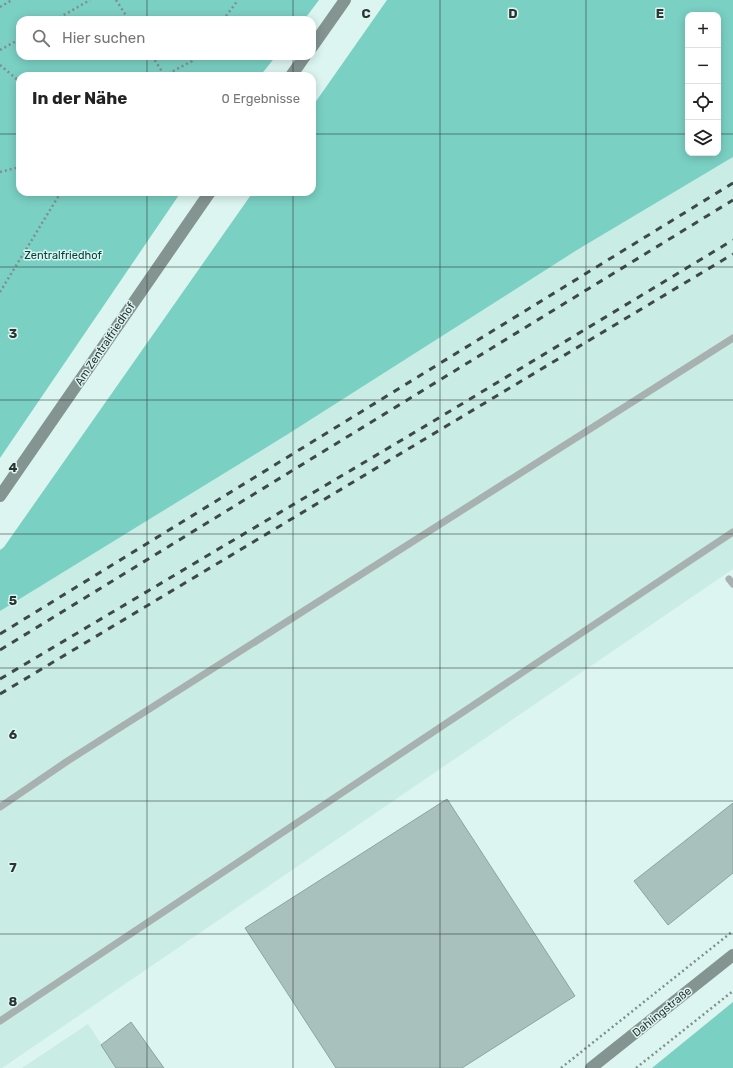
<!DOCTYPE html>
<html lang="de">
<meta charset="utf-8">
<style>
body{margin:0;font-family:Rubik,sans-serif;background:#f2f2f2;color:#222}
.controls{position:absolute;right:12px;top:12px;display:grid;overflow:hidden;border-radius:8px;box-shadow:0 2px 10px #0003}
.controls button{width:36px;height:36px;display:grid;place-items:center;padding:0;border:0;border-bottom:1px solid #e0e0e0;background:#fff;color:#222;font:20px sans-serif}
.list{margin:0;padding:0;list-style:none}
h2{display:flex;justify-content:space-between;align-items:center;height:52px;margin:0;padding:0 16px;font-size:17px}
h2 small{font-size:13px;font-weight:400;color:#767676}
.icon{flex:none;width:22px;height:22px;fill:none;stroke:currentColor;stroke-width:2;stroke-linecap:round;stroke-linejoin:round}
.map{position:relative;flex:none;width:733px;height:1068px;overflow:hidden}
.search{position:absolute;background:#fff;box-shadow:0 2px 10px #0003;left:16px;top:16px;width:300px;height:44px;display:flex;align-items:center;gap:10px;box-sizing:border-box;padding:0 14px;border-radius:12px;color:#767676;font-size:15px}
.panel{position:absolute;background:#fff;box-shadow:0 2px 10px #0003;left:16px;top:72px;width:300px;height:124px;border-radius:12px}
.map>svg:first-child{display:block}
.built{fill:#c9ece5}
.green{fill:#7ad0c3;fill-rule:evenodd}
.building{fill:#a9c1bd;stroke:#8ca49f}
.lines{fill:none;stroke-linecap:round;stroke-linejoin:round}
.path{stroke:#7e908c;stroke-width:2.5;stroke-dasharray:2 3;stroke-linecap:butt}
.lane{stroke:#a7b1af;stroke-width:7}
.secondary{stroke:#849491;stroke-width:12}
.rail{stroke:#3e4947;stroke-width:3;stroke-dasharray:7 7;stroke-linecap:butt}
.grid{fill:none;stroke:#2a3432;stroke-width:1;stroke-opacity:0.55}
.labels{text-anchor:middle;dominant-baseline:central;stroke-width:3;stroke-linejoin:round;paint-order:stroke}
.park-label{font-size:11px;fill:#00423b;stroke:#dcf5f0}
.street-label{font-size:11px;fill:#2a3432;stroke:#dcf5f0}
.grid-label{font-size:13px;text-anchor:middle;font-weight:bold;fill:#2a3432;stroke:#dcf5f0;stroke-width:3;stroke-linejoin:round;paint-order:stroke}
</style>
<div class="map">
<svg width="733" height="1068" viewBox="0 0 733 1068">
<rect width="100%" height="100%" fill="#dcf5f0"/>
<g class="built">
<polygon points="733,157 733,569 2,1068 0,1068 0,610 577,250"/>
<polygon points="88,1024 117,1068 22,1068"/>
</g>
<g class="green">
<polygon points="0,0 319,0 304,20 20,20 20,56 276,56 260,76 20,76 20,192 181,192 0,458"/>
<path d="M387 0H733V157L577 250 288 434 0 611V550L4 547 253 192H312V107ZM688 15H718V153H688Z"/>
<polygon points="733,1002 733,1068 652,1068"/>
</g>
<g class="building">
<polygon points="447,799 575,996 462,1068 336,1068 245,928"/>
<polygon points="733,803 733,873 668,925 634,881"/>
<polygon points="131,1022 164,1068 116,1068 101,1045"/>
</g>
<g class="lines">
<g class="path">
<polyline points="116,0 129,20"/>
<polyline points="0,7 12,0"/>
<polyline points="55,20 90,0"/>
<polyline points="223,20 238,0"/>
<polyline points="0,50 20,39"/>
<polyline points="152,56 165,76"/>
<polyline points="0,65 20,82"/>
<polyline points="164,76 192,61 195,56"/>
<polyline points="0,172 20,167"/>
<polyline points="0,292 61,192"/>
<polyline points="561,1068 733,931"/>
<polyline points="636,1068 733,991"/>
</g>
<g class="lane">
<polyline points="729,579 733,584"/>
<polyline points="0,807 66,762 733,338"/>
<polyline points="0,1021 733,532"/>
</g>
<g class="secondary">
<polyline points="312,47 345,0"/>
<polyline points="291,76 305,56"/>
<polyline points="0,496 210,192"/>
<polyline points="591,1068 733,955"/>
</g>
<g class="rail">
<polyline points="0,634 733,183"/>
<polyline points="0,650 733,200"/>
<polyline points="0,679 432,422 733,240"/>
<polyline points="0,694 733,254"/>
</g>
</g>
<path class="grid" d="M147 0V20M293 0V20M440 0V1068M586 0V1068M147 56V76M293 56V76M0 134H20M312 134H688M718 134H733M147 192V1068M293 192V1068M0 267H733M0 400H733M0 534H733M0 668H733M0 801H733M0 934H733"/>
<g class="labels">
<g class="park-label">
<text x="63" y="255">Zentralfriedhof</text>
</g>
<g class="street-label">
<text transform="translate(105 344) rotate(-56)">Am Zentralfriedhof</text>
<text transform="translate(662 1012) rotate(-39)">Dahlingstraße</text>
</g>
</g>
<g class="grid-label">
<text x="366" y="18">C</text>
<text x="513" y="18">D</text>
<text x="660" y="18">E</text>
<text x="13" y="338">3</text>
<text x="13" y="472">4</text>
<text x="13" y="605">5</text>
<text x="13" y="739">6</text>
<text x="13" y="872">7</text>
<text x="13" y="1006">8</text>
</g>
</svg>
<div class="controls">
<button>+</button>
<button>−</button>
<button><svg class="icon" aria-label="locate" viewBox="0 0 24 24"><circle cx="12" cy="12" r="6"/><path d="M12 2v4M12 18v4M2 12h4M18 12h4"/></svg></button>
<button><svg class="icon" aria-label="layers" viewBox="0 0 24 24"><path d="M12 4l9 5-9 5-9-5zM3 14l9 5 9-5"/></svg></button>
</div>
<div class="search"><svg class="icon" aria-label="search" viewBox="0 0 24 24"><circle cx="10" cy="10" r="6"/><path d="M15 15l6 6"/></svg>Hier suchen</div>
<section class="panel">
<h2>In der Nähe<small>0 Ergebnisse</small></h2>
<ul class="list">
</ul>
</section>
</div>
